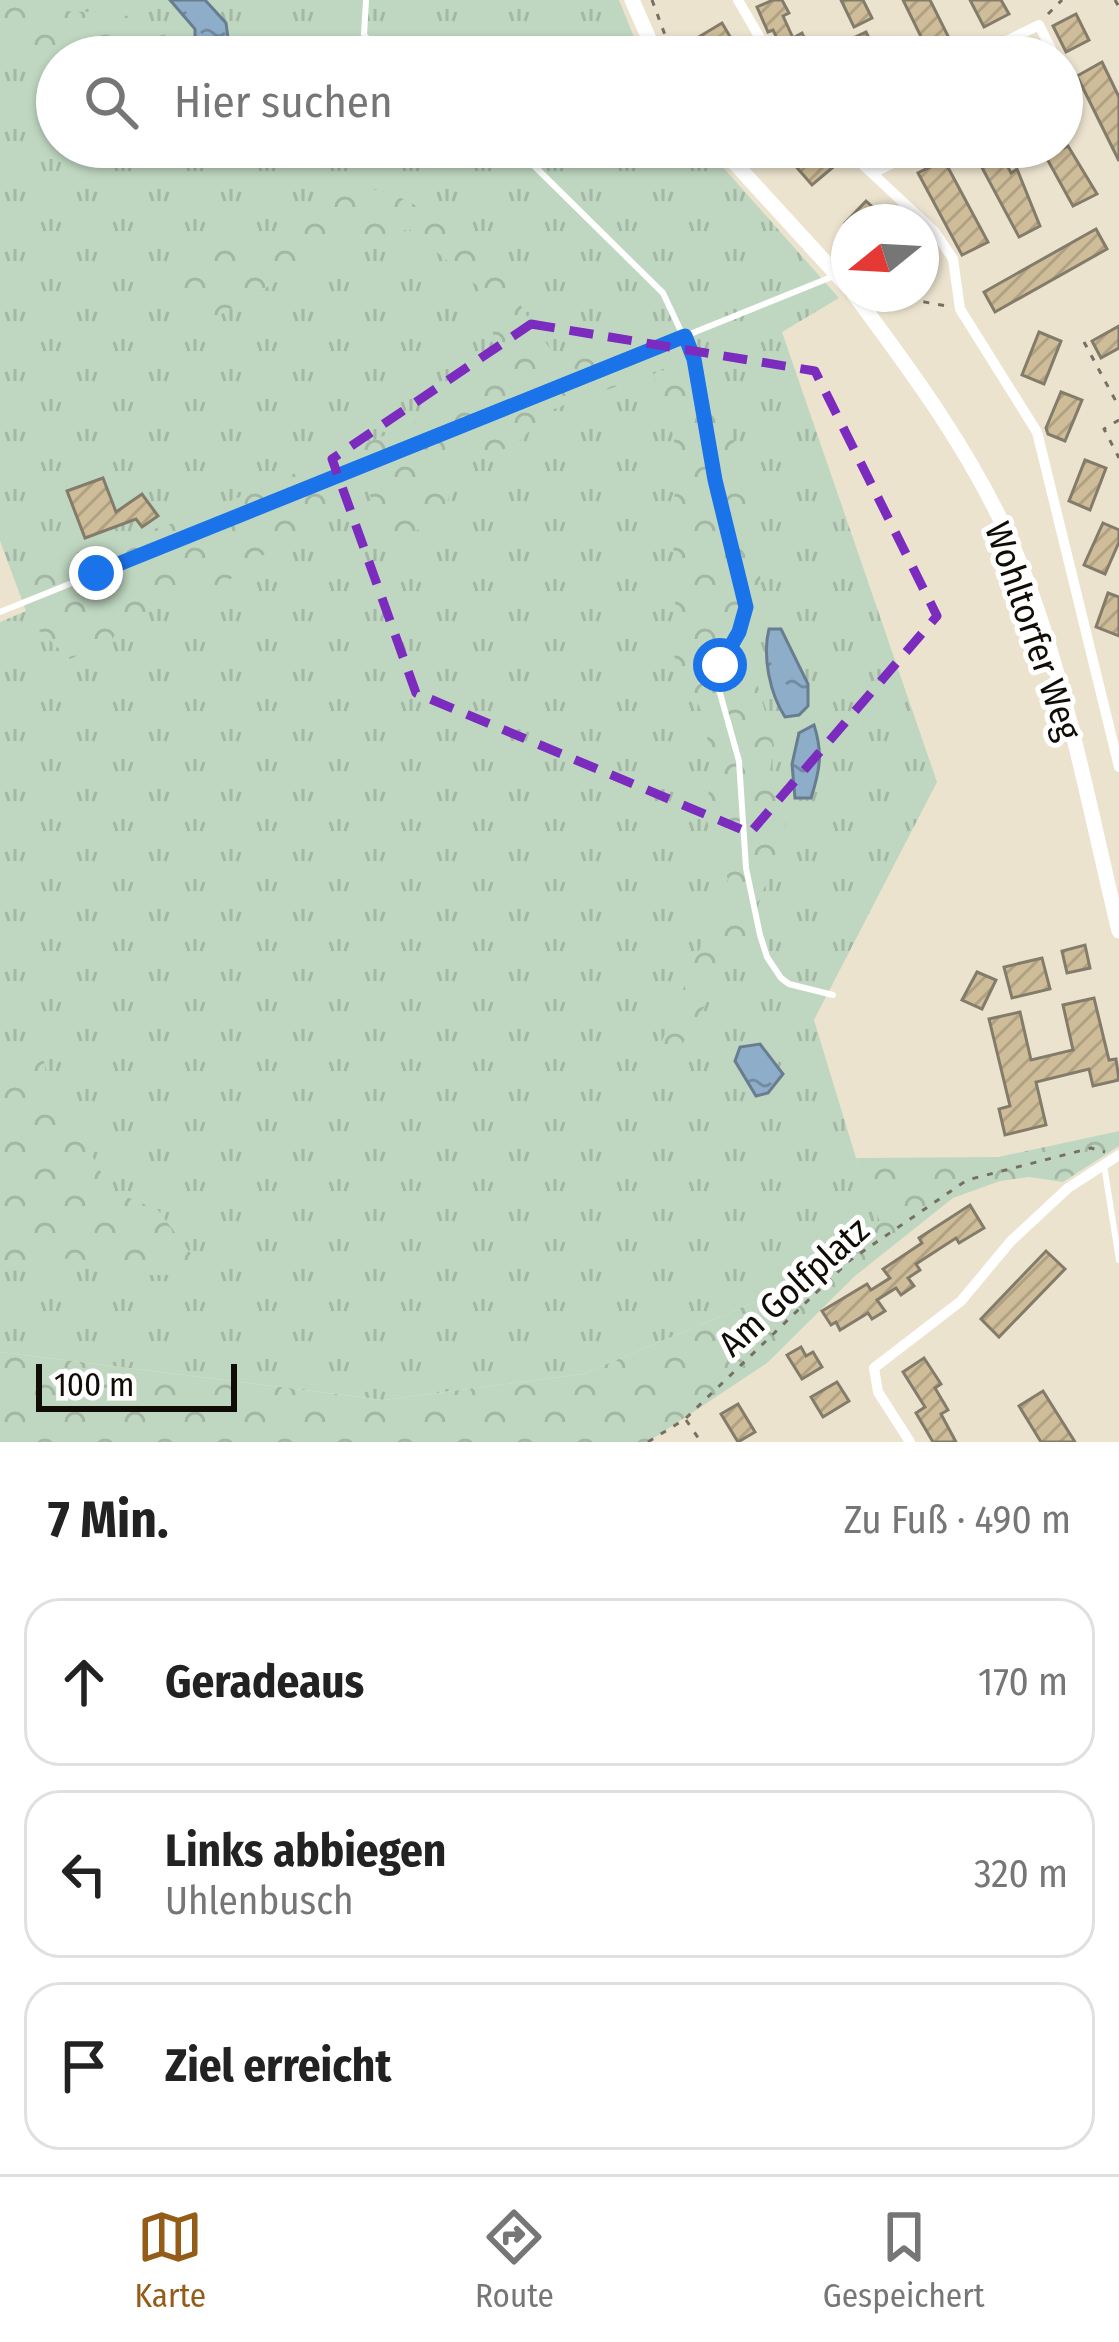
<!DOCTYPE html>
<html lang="de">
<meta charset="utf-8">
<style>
body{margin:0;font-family:"Fira Sans Condensed",sans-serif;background:#f6f6f6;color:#222}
.compass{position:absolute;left:831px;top:204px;width:108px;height:108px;border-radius:50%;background:#fff;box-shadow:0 3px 9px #0004;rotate:252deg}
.scale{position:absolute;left:36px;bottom:30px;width:201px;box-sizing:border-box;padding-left:12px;border:6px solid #100d07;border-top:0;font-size:33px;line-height:42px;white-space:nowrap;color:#100d07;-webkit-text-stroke:9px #fff;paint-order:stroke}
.stop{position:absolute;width:36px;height:36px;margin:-27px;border:9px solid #1a73e8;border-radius:50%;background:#fff}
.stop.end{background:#1a73e8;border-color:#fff;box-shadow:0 3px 12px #0008}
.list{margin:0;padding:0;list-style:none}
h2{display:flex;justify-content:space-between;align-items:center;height:156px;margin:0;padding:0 48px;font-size:51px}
h2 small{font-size:39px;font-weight:400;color:#767676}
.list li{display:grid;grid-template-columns:78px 1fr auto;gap:36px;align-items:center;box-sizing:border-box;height:168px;margin:0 24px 24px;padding:0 24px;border:3px solid #e0e0e0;border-radius:36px}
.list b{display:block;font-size:45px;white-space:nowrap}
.list p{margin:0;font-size:39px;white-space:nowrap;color:#767676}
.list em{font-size:39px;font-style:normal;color:#767676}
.icon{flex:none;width:66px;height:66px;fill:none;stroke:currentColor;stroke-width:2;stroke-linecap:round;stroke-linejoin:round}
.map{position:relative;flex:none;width:1119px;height:1442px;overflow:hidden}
.search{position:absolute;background:#fff;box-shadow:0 3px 9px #0004;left:36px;right:36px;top:36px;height:132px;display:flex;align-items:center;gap:30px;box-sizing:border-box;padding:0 42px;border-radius:66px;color:#767676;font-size:45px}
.sheet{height:732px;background:#fff}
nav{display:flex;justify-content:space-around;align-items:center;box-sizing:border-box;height:168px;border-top:3px solid #e0e0e0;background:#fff;font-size:33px;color:#767676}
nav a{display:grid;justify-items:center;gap:6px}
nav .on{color:#955c18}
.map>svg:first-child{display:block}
.grass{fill:url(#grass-tufts)}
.forest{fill:url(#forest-crowns)}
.water{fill:url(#water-ripples);stroke:#687d8f;stroke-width:3}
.building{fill:url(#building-hatch);stroke:#847c6a;stroke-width:3}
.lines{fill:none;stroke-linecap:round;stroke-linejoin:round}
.path{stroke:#767064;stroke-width:3;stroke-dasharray:6 9;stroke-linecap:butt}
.lane{stroke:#fff;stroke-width:6}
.street{stroke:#fff;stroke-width:10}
.secondary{stroke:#fff;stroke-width:15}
.route{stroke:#1a73e8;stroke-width:15}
.marked{fill:none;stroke:#7b2cbf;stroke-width:9;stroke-dasharray:24 15;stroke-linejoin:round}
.labels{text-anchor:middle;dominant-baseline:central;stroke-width:10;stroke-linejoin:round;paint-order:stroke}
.street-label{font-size:36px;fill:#100d07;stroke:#fff}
</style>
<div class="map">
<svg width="1119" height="1442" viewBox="0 0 1119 1442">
<defs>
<pattern id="grass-tufts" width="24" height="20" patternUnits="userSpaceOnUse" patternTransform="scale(3)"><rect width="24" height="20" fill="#bfd7c1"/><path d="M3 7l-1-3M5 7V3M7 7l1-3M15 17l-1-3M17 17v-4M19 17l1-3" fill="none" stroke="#a3b7a4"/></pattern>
<pattern id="forest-crowns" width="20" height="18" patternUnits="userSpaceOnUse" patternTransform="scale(3)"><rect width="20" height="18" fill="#bfd7c1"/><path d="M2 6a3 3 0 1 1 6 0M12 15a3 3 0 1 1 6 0" fill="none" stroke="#a3b7a4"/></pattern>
<pattern id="water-ripples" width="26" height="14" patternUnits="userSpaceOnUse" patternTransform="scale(3)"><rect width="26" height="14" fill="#8dadc9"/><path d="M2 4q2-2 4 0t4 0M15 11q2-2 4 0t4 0" fill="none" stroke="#728ba1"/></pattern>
<pattern id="building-hatch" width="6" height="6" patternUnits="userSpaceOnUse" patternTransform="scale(3)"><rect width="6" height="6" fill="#cebd98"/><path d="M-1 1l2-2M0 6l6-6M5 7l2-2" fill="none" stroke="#b0a182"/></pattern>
</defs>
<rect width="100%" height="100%" fill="#ece3cf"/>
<polygon class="grass" points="0,0 619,0 642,57 57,57 57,147 705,147 839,298 782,332 937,782 814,1020 856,1158 881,1222 803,1282 583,1374 384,1400 0,1352 0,622 26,611 0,541"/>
<g class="forest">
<polygon points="0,0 14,0 36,10 116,13 168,27 157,57 57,57 57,63 0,40"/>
<polygon points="350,183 395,195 484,240 525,313 560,363 642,334 631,381 551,410 515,445 455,467 443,522 392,538 366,488 296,531 225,583 120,623 112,640 70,659 34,626 33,578 98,546 190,518 468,400 502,365 480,288 409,229 320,256 183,337 191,300 179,283 187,257 232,241 273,235 297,219 318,213"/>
<polygon points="691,360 747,466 763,601 746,642 774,745 768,785 789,814 751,927 663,1077 656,1056 728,879 705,816 712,770 704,716 672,652 676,589 671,508 681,472 669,418 653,374"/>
<polygon points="41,1039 47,1084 58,1115 83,1138 110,1190 158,1210 207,1275 150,1275 109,1270 81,1259 40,1258 26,1271 0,1270 0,1097 6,1078"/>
<polygon points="1119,1131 1119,1146 1063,1182 1029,1177 1000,1181 953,1198 855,1276 767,1363 648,1442 0,1442 0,1352 384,1400 583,1374 803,1282 880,1222 856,1158 998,1157"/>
</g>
<g class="water">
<polygon points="170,0 205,0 226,23 228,38 212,57 181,57 195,43 195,29"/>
<path d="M769 629H781L808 684V706L799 715 785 717C770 694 762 656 769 629Z"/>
<path d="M814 725C823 753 820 770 811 798H795L792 764 799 733Z"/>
<polygon points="760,1044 783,1074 768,1093 756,1096 735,1061 740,1047"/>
</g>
<g class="building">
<polygon points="773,0 782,0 789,13 783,16 793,38 802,33 813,57 786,57 773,30 768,32 757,7"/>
<polygon points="841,0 863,0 872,18 854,27"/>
<polygon points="903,0 930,0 951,42 929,53"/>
<polygon points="970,0 1001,0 1009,14 984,27"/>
<polygon points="1076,14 1089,40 1066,52 1053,26"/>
<polygon points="722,23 742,57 708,57 697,38"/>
<polygon points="866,32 871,42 879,57 855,57 847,41"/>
<polygon points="1102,62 1119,97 1119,161 1077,76"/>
<polygon points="1068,146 1097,194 1073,206 1046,157"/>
<polygon points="779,147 813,147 832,168 812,185"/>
<polygon points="971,147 998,147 1011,173 1017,169 1040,226 1019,237"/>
<polygon points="944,160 988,242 962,255 918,173"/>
<polygon points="866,201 889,222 846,222"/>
<polygon points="1096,229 1107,249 995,312 984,292"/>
<polygon points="1119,326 1119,348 1101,358 1092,341"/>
<polygon points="1039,332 1061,341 1044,384 1022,375"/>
<polygon points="1061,392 1082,400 1065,441 1048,434 1046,428"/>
<polygon points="1085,460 1106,468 1090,510 1069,501"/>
<polygon points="103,478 116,512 142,494 158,516 142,527 136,519 85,538 67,491"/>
<polygon points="1103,523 1119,530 1119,542 1105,574 1084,565"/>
<polygon points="1108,593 1119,597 1119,636 1096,627"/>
<polygon points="1085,945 1090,968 1067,973 1062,951"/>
<polygon points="1042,958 1050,989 1012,998 1004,967"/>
<polygon points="977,972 996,980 982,1009 962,1000"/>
<polygon points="1094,998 1109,1060 1116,1059 1119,1080 1093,1086 1089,1069 1036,1082 1046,1125 1005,1135 999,1109 1010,1106 989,1019 1020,1012 1031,1060 1073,1050 1063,1005"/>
<polygon points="970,1205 984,1228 959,1243 956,1238 916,1264 920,1270 908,1278 914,1286 901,1295 896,1288 877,1300 885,1311 872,1319 868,1313 840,1330 836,1322 831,1325 822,1311 867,1284 871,1290 890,1278 883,1269 922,1243 919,1238"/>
<polygon points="1046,1251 1065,1269 999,1337 981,1319"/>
<polygon points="801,1347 806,1356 813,1352 822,1367 802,1379 787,1355"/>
<polygon points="924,1358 941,1384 935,1388 948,1410 941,1414 956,1442 933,1442 916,1413 925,1407 903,1372"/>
<polygon points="837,1382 849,1401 823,1417 811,1397"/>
<polygon points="1043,1391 1075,1442 1041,1442 1019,1406"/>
<polygon points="738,1404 755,1432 738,1442 721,1414"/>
</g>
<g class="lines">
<g class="path">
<polyline points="652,0 668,43"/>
<polyline points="1115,0 1119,7"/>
<polyline points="1048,14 1062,0"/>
<polyline points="879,294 947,306"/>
<polyline points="1084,342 1119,407"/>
<polyline points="1119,420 1104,429 1119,458"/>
<polyline points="686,1420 701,1442"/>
<polyline points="648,1442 685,1419 849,1261 967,1180 1091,1148 1105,1152"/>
</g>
<g class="lane">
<polyline points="366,0 364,35 386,57"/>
<polyline points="515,147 663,293 694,359 715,480 746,607 739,632 720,665 718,686 739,761 746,868 760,935 767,957 781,978 789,984 833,995"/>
<polyline points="0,612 834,276"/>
<polyline points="1104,1165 1119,1260"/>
</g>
<g class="street">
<polyline points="738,0 771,57"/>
<polyline points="974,57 1039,25 1055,57"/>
<polyline points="1062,70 1062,77"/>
<polyline points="844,147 935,232 953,259 960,309 1037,432 1119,767"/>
<polyline points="873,173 924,147"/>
<polyline points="910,1442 878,1392 874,1368 961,1301 1011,1241 1068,1188 1119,1155"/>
</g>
<g class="secondary">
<polyline points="632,0 657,57"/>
<polyline points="720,147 849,288"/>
<path d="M854 294C912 372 971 452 1011 542 1062 657 1089 808 1119 931"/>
</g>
</g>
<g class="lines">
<polyline class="route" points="96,573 685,336 694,359 715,480 746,607 739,632 720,665"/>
</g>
<path class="marked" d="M531 324 815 371 937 616 750 833 416 693 332 459Z"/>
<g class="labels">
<g class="street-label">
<text transform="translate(1033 631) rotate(71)">Wohltorfer Weg</text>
<text transform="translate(794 1287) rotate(-42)">Am Golfplatz</text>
</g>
</g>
</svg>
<svg class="compass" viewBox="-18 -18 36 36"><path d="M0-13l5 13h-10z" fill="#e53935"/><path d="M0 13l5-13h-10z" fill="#767676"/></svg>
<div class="scale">100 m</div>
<div class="stop" style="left:720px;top:665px"></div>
<div class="stop end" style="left:96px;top:573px"></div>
<div class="search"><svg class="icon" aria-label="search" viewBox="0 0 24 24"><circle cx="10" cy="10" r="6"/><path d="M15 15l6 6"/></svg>Hier suchen</div>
</div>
<section class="sheet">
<h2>7 Min.<small>Zu Fuß · 490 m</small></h2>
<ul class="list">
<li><svg class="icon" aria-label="ahead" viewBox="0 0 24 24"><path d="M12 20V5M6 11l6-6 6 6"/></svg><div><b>Geradeaus</b></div><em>170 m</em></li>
<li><svg class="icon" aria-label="left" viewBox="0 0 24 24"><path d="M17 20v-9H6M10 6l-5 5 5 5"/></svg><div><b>Links abbiegen</b><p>Uhlenbusch</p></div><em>320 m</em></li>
<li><svg class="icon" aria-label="arrive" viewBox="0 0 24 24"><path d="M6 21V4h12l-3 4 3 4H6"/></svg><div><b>Ziel erreicht</b></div></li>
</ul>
</section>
<nav>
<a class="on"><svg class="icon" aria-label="map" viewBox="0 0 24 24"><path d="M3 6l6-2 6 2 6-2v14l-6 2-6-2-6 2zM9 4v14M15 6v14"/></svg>Karte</a>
<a><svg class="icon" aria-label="directions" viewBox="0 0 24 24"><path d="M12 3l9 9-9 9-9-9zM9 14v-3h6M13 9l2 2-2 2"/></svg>Route</a>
<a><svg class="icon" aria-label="saved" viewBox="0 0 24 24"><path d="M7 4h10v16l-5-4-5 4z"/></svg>Gespeichert</a>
</nav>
